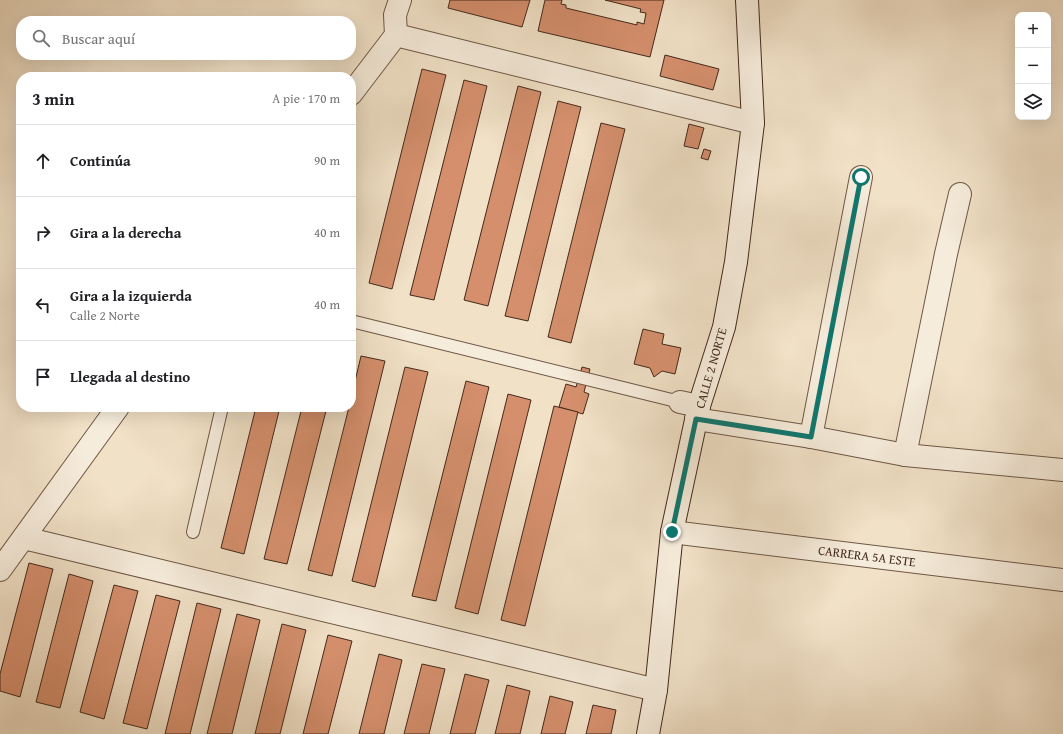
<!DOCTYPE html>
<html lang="es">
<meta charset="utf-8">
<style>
body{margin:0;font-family:"Gentium Book Plus",serif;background:#f6f6f6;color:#202124}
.controls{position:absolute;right:12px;top:12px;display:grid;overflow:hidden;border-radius:8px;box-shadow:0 4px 16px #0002}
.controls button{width:36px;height:36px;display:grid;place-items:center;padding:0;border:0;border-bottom:1px solid #e0e0e0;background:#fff;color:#202124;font:20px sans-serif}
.stop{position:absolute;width:12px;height:12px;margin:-9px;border:3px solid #0f766e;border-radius:50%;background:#fff}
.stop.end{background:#0f766e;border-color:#fff;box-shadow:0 1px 4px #0008}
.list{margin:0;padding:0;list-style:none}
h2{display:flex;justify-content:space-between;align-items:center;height:52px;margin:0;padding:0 16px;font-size:17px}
h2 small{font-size:13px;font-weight:400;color:#757577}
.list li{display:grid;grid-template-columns:26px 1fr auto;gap:12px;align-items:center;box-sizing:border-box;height:72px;padding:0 16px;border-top:1px solid #e0e0e0}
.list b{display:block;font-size:15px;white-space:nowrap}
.list p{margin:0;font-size:13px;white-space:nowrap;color:#757577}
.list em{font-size:13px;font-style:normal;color:#757577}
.icon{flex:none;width:22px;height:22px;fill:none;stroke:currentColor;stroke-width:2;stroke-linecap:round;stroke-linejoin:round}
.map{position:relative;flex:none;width:1063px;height:734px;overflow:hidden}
.search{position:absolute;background:#fff;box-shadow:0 4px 16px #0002;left:16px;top:16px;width:340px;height:44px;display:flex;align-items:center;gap:10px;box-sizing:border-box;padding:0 14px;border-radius:16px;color:#757577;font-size:15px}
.panel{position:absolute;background:#fff;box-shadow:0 4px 16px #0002;left:16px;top:72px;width:340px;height:340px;border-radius:16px}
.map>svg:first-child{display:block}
.building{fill:#d58f6d;stroke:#43291b}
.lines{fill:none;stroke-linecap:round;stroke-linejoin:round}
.lane-casing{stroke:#6e5746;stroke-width:14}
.street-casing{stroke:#6e5746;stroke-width:24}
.secondary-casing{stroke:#43291b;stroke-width:24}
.lane{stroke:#f6ecdb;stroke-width:12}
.street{stroke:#f6ecdb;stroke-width:22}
.secondary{stroke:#f6ecdb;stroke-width:22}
.route{stroke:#0f766e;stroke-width:5}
.labels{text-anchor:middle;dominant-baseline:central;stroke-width:3.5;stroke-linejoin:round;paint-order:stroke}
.street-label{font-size:13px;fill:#43291b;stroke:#f6ecdb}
</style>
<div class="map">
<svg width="1063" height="734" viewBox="0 0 1063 734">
<rect width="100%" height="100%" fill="#f1e1c7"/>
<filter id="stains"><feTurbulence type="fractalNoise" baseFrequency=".005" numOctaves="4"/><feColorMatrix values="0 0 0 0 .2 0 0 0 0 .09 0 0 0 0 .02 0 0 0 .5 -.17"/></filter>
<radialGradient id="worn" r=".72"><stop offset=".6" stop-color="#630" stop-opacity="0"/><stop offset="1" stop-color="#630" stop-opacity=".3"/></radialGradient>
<g class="building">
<polygon points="450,0 530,0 522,27 448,8"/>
<polygon points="545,0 562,0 561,4 566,5 566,8 637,25 637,22 644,24 646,13 640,12 641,9 605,0 664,0 650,57 538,31"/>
<polygon points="665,55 719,69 713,90 660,76"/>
<polygon points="422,69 446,75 392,289 369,283"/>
<polygon points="464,80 487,86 434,300 410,295"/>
<polygon points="518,86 541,92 488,306 464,300"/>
<polygon points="558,101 581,107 528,321 505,316"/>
<polygon points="601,123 625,129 571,343 548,337"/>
<polygon points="689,124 704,128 698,149 684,146"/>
<polygon points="704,149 711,151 708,160 701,158"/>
<polygon points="643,329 664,334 662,344 681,348 675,374 662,371 654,377 650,368 634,364"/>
<polygon points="361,356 385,361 332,576 308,570 349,407 351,407 351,398"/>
<polygon points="405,367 428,372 375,587 352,581"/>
<polygon points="582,367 590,369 584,392 589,394 583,414 559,407 566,384 576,387"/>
<polygon points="466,381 489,387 436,601 412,596"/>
<polygon points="508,394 531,400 478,614 455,608"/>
<polygon points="554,406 578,412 525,626 501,620"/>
<polygon points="256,407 280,407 244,554 221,548"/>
<polygon points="302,407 327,407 287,564 264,559"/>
<polygon points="29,563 53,569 20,697 0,691 0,674"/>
<polygon points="69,574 93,581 60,708 36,702"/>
<polygon points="114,585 138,591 104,719 80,712"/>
<polygon points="156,595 180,601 147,729 123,723"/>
<polygon points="197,603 221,609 190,734 165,734"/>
<polygon points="237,614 260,620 232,734 207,734"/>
<polygon points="282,624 306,630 280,734 255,734"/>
<polygon points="328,635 352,641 328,734 303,734"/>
<polygon points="379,654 402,660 384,734 359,734"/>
<polygon points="422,664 445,669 429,734 404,734"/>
<polygon points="465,674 489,680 475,734 450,734"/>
<polygon points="507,685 530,691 520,734 495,734"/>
<polygon points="550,696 573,702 565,734 541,734"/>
<polygon points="593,705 616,710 611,734 586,734"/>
</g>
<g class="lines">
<g class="lane-casing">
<g id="lane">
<polyline points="351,321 680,402"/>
<polyline points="193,532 222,407"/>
</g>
</g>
<g class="street-casing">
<g id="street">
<polyline points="396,35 753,123"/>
<polyline points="351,94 396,35 395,15 400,0"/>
<polyline points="680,402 699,406"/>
<polyline points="696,419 811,437 905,455 1063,470"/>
<polyline points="811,437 861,177"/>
<polyline points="905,455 946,254 960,194"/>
<polyline points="672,532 1063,580"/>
<polyline points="24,538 656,690"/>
<polyline points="0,570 118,407"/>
</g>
</g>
<g class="secondary-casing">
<polyline id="secondary" points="648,734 656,690 672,532 699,406 724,327 736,262 753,123 747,0"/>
</g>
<use href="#lane" class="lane"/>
<use href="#street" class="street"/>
<use href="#secondary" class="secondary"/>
</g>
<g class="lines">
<polyline class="route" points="672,532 696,419 811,437 861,177"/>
</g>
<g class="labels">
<g class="street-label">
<text transform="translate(711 368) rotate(-74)">CALLE 2 NORTE</text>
<text transform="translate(867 556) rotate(7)">CARRERA 5A ESTE</text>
</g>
</g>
<rect width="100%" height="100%" filter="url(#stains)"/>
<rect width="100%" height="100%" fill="url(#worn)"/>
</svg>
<div class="controls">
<button>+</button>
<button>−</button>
<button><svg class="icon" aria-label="layers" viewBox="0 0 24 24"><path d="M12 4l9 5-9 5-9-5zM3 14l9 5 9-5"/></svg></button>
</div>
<div class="stop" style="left:861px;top:177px"></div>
<div class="stop end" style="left:672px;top:532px"></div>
<div class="search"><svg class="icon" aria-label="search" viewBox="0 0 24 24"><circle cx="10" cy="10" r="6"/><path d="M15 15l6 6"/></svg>Buscar aquí</div>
<section class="panel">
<h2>3 min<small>A pie · 170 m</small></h2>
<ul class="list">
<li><svg class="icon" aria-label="ahead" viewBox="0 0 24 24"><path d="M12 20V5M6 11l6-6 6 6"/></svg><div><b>Continúa</b></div><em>90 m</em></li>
<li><svg class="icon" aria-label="right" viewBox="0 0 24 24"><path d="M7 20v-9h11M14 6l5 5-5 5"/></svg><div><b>Gira a la derecha</b></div><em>40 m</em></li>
<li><svg class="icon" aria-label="left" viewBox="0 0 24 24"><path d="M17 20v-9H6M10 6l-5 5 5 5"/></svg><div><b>Gira a la izquierda</b><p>Calle 2 Norte</p></div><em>40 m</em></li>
<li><svg class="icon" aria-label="arrive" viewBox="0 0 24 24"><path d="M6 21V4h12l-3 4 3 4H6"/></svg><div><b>Llegada al destino</b></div></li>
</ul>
</section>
</div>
